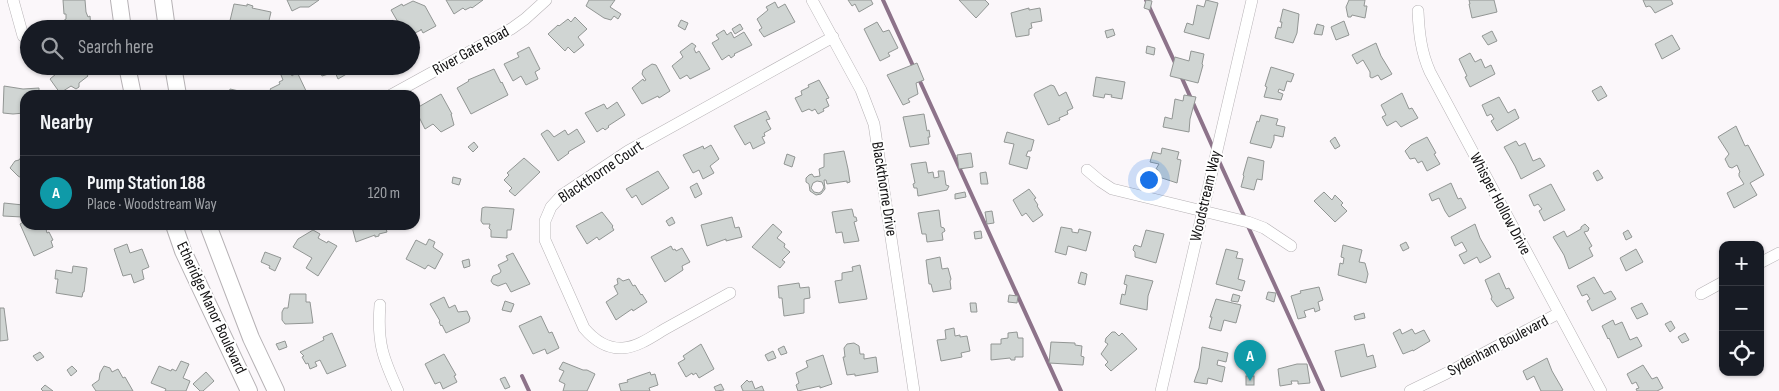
<!DOCTYPE html>
<meta charset="utf-8">
<style>
body{margin:0;font-family:"Sofia Sans Condensed",sans-serif;background:#242831;color:#f1f3f6}
.controls{position:absolute;right:15px;bottom:15px;display:grid;overflow:hidden;border-radius:10px;box-shadow:0 1px 4px #0004}
.controls button{width:45px;height:45px;display:grid;place-items:center;padding:0;border:0;border-bottom:1px solid #363941;background:#171b24;color:#f1f3f6;font:25px sans-serif}
.you{position:absolute;left:1148px;top:179px;width:18px;height:18px;margin:-12px;border:4px solid #fff;border-radius:50%;background:#1a73e8;box-shadow:0 0 0 8px #1a73e833}
.badge{display:grid;place-items:center;width:32px;height:32px;border-radius:50%;background:#97b3aa;color:#fff;font-size:16px;font-weight:700}
.pin{position:absolute;translate:-50% -41px;filter:drop-shadow(0 1px 2px #0008)}
.pin::after{content:'';position:absolute;top:26px;width:18px;height:15px;background:inherit;clip-path:polygon(0 0,100% 0,50% 100%)}
.list{margin:0;padding:0;list-style:none}
h2{display:flex;justify-content:space-between;align-items:center;height:65px;margin:0;padding:0 20px;font-size:21px}
h2 small{font-size:16px;font-weight:400;color:#9ea1a6}
.list li{display:grid;grid-template-columns:32px 1fr auto;gap:15px;align-items:center;box-sizing:border-box;height:75px;padding:0 20px;border-top:1px solid #363941}
.list b{display:block;font-size:19px;white-space:nowrap}
.list p{margin:0;font-size:16px;white-space:nowrap;color:#9ea1a6}
.list em{font-size:16px;font-style:normal;color:#9ea1a6}
.icon{flex:none;width:28px;height:28px;fill:none;stroke:currentColor;stroke-width:2;stroke-linecap:round;stroke-linejoin:round}
.map{position:relative;flex:none;width:1779px;height:391px;overflow:hidden}
.search{position:absolute;background:#171b24;box-shadow:0 1px 4px #0004;left:20px;top:20px;width:400px;height:55px;display:flex;align-items:center;gap:12px;box-sizing:border-box;padding:0 18px;border-radius:28px;color:#9ea1a6;font-size:19px}
.panel{position:absolute;background:#171b24;box-shadow:0 1px 4px #0004;left:20px;top:90px;width:400px;height:140px;border-radius:15px}
.map>svg:first-child{display:block}
.lines{fill:none;stroke-linecap:round;stroke-linejoin:round}
.stream{stroke:#8d738a;stroke-width:4}
.building{fill:#d0d5d3;stroke:#929694;fill-rule:evenodd}
.minor-casing{stroke:#b6b2b5;stroke-width:12}
.secondary-casing{stroke:#b6b2b5;stroke-width:18}
.minor{stroke:#fff;stroke-width:11}
.secondary{stroke:#fff;stroke-width:16}
.labels{text-anchor:middle;dominant-baseline:central;stroke-width:4;stroke-linejoin:round;paint-order:stroke}
.street-label{font-size:16px;fill:#121112;stroke:#fff}
</style>
<div class="map">
<svg width="1779" height="391" viewBox="0 0 1779 391">
<rect width="100%" height="100%" fill="#fbf7fa"/>
<g class="lines">
<g class="stream">
<polyline points="883,0 914,68"/>
<polyline points="1146,0 1176,65"/>
<polyline points="1181,76 1214,150"/>
<polyline points="918,77 1061,391"/>
<polyline points="1219,161 1245,218"/>
<polyline points="1247,224 1323,391"/>
<polyline points="522,376 529,391"/>
</g>
</g>
<g class="building">
<polygon points="63,0 85,0 86,12 88,17 90,16 91,29 64,28 63,21 66,19 66,14 64,14"/>
<polygon points="287,0 319,0 309,7 300,7 292,11"/>
<polygon points="446,0 483,0 472,8 471,7 465,10 463,8 454,14"/>
<polygon points="589,0 615,0 610,7 621,14 618,19 614,16 611,20 604,18 586,6"/>
<polygon points="848,0 871,0 873,4 859,12 855,4 852,6"/>
<polygon points="959,0 985,0 989,4 976,18"/>
<polygon points="1146,0 1152,1 1150,10 1144,8"/>
<polygon points="1206,0 1218,3 1209,39 1184,32 1187,23 1193,25 1197,5 1204,7"/>
<polygon points="1349,0 1365,0 1364,6 1367,6 1365,18 1352,15 1351,17 1348,17 1346,7"/>
<polygon points="1469,0 1494,0 1497,12 1472,18 1469,4 1470,4"/>
<polygon points="1643,0 1671,0 1673,4 1655,13 1651,7 1649,6 1646,7"/>
<polygon points="413,1 425,6 436,26 423,33 421,29 421,30 411,35 411,29 402,29 391,10 402,4 403,6"/>
<polygon points="775,2 778,8 785,4 795,22 764,37 759,30 762,28 757,19 768,10 766,7"/>
<polygon points="234,4 247,6 247,4 253,6 252,8 271,12 267,29 228,29"/>
<polygon points="1029,8 1029,10 1040,8 1042,21 1031,23 1032,28 1029,29 1029,35 1016,37 1011,13"/>
<polygon points="1283,9 1299,14 1297,33 1293,43 1275,38 1278,27 1281,28 1282,22 1280,22"/>
<polygon points="575,17 587,29 578,37 584,45 574,53 568,47 565,51 548,34 558,25 559,26 568,19 571,22"/>
<polygon points="681,20 688,23 685,30 678,26"/>
<polygon points="1344,21 1349,35 1336,40 1331,27"/>
<polygon points="877,22 883,32 889,30 898,48 888,53 890,56 880,61 864,29"/>
<polygon points="740,24 743,29 735,34 732,29"/>
<polygon points="1317,24 1324,26 1322,35 1314,34"/>
<polygon points="1113,29 1115,35 1107,38 1105,31"/>
<polygon points="724,30 727,35 731,32 734,38 744,32 752,45 734,54 735,55 731,58 729,55 722,60 712,43 719,39 716,35"/>
<polygon points="1492,31 1497,41 1488,45 1482,36"/>
<polygon points="1672,35 1680,49 1662,59 1655,44"/>
<polygon points="692,43 696,46 694,49 696,53 699,51 710,69 690,79 687,75 680,79 672,66 683,57 680,52"/>
<polygon points="1376,43 1381,56 1392,74 1381,80 1378,75 1372,78 1370,77 1370,72 1363,60 1357,64 1352,55"/>
<polygon points="1147,46 1155,48 1154,55 1146,53"/>
<polygon points="529,47 540,69 535,72 538,79 526,85 521,76 513,81 504,64 519,57 517,53"/>
<polygon points="1191,51 1204,54 1202,64 1203,65 1198,83 1170,76 1175,57 1189,61"/>
<polygon points="1470,53 1475,62 1481,59 1485,68 1491,65 1495,74 1470,87 1465,77 1467,76 1459,59"/>
<polygon points="917,63 924,80 916,83 918,94 908,99 910,102 903,105 887,75"/>
<polygon points="652,64 656,65 670,91 659,98 658,96 642,104 632,88 643,79 644,81 646,80 642,74 643,70"/>
<polygon points="65,66 81,66 88,76 79,83 79,87 76,89 71,86 60,93 50,79 62,69 64,71 67,69"/>
<polygon points="317,66 347,66 350,72 338,79 335,72 322,76"/>
<polygon points="1271,67 1294,74 1291,82 1287,81 1284,91 1279,89 1278,92 1283,94 1281,100 1264,97 1267,87 1265,86"/>
<polygon points="494,69 501,83 502,82 508,95 471,114 457,88 469,81 468,80"/>
<polygon points="289,71 292,76 296,73 298,74 308,95 274,95 270,89 280,84 279,82 283,80 281,75"/>
<polygon points="1096,77 1125,82 1122,99 1111,97 1112,95 1105,94 1104,98 1093,96"/>
<polygon points="819,80 829,98 826,99 829,106 823,109 824,111 818,114 815,109 812,111 809,109 802,112 795,98 802,95 801,91 809,87 808,85"/>
<polygon points="1051,85 1054,86 1059,96 1066,92 1073,108 1067,111 1068,114 1059,118 1060,120 1048,125 1034,95 1035,93"/>
<polygon points="4,86 23,89 39,88 39,95 25,95 25,115 24,113 13,114 3,113"/>
<polygon points="1601,86 1607,96 1598,101 1592,91"/>
<polygon points="230,89 248,93 250,91 256,92 256,95 223,95 229,94"/>
<polygon points="1402,93 1409,109 1412,108 1418,118 1401,127 1396,121 1387,126 1382,117 1386,115 1381,105"/>
<polygon points="441,94 452,114 451,114 454,125 441,132 433,124 425,129 415,109"/>
<polygon points="1184,95 1196,97 1190,119 1189,132 1163,127 1165,117 1172,119 1175,99 1183,101"/>
<polygon points="1499,97 1508,113 1515,109 1519,118 1497,131 1491,121 1494,119 1491,114 1487,116 1482,105"/>
<polygon points="617,102 625,115 608,126 609,127 605,130 603,128 597,132 585,113 604,104 607,109"/>
<polygon points="766,111 770,119 766,120 771,129 764,133 765,136 762,137 765,143 753,149 750,142 745,145 734,126"/>
<polygon points="924,114 927,131 929,130 930,137 928,137 929,144 910,147 903,117"/>
<polygon points="1261,115 1278,119 1276,125 1285,127 1283,137 1274,135 1274,140 1271,148 1250,143 1257,121 1259,122"/>
<polygon points="1736,126 1745,146 1748,145 1764,175 1750,183 1757,195 1734,208 1727,193 1744,184 1739,176 1739,173 1740,172 1737,165 1732,168 1729,167 1725,159 1729,154 1718,137"/>
<polygon points="577,129 585,142 568,152 569,153 558,161 541,134 547,130 549,131 554,137 565,130 568,135"/>
<polygon points="1007,132 1034,140 1031,151 1028,151 1026,156 1030,157 1027,169 1009,164 1014,144 1004,142"/>
<polygon points="1335,137 1340,146 1335,149 1330,141"/>
<polygon points="1427,137 1436,153 1434,154 1440,164 1427,171 1422,161 1418,163 1415,158 1410,159 1405,151 1411,145"/>
<polygon points="1516,141 1519,146 1525,143 1533,161 1540,158 1545,166 1521,179 1515,166 1504,147"/>
<polygon points="474,142 478,147 473,152 468,147"/>
<polygon points="711,145 719,159 710,166 714,173 703,179 699,170 693,173 683,155 703,146 704,149"/>
<polygon points="1162,148 1179,152 1177,159 1181,160 1177,183 1156,176 1158,170 1156,169 1159,164 1150,162 1153,152 1161,154"/>
<path d="M844 151 848 169 850 182 847 183V181L827 184 826 180H824L825 189 821 194 816 195 810 191 809 184 806 182V178L809 175 812 174 814 177 820 176 819 169 824 167V154ZM817 181 822 182 824 187 822 191 819 193 814 192 811 188 813 183Z"/>
<polygon points="971,153 973,167 959,169 957,155"/>
<polygon points="787,154 795,157 792,167 784,164"/>
<polygon points="22,156 25,156 25,180 18,176 10,168 15,161 19,160"/>
<polygon points="1248,157 1264,161 1262,180 1257,179 1254,190 1241,187 1244,176 1243,175"/>
<polygon points="524,158 540,172 515,196 509,191 512,188 504,180 509,175 507,173"/>
<polygon points="926,162 928,173 933,172 934,178 939,177 938,171 944,171 946,185 949,186 947,190 918,196 917,188 914,188 913,184 915,183 911,164"/>
<polygon points="1598,170 1603,178 1597,181 1593,173"/>
<polygon points="658,171 669,188 642,205 636,195 632,198 626,189"/>
<polygon points="986,172 988,184 981,184 980,173"/>
<polygon points="453,177 461,179 459,185 452,183"/>
<polygon points="697,183 702,194 695,198 690,187"/>
<polygon points="1451,183 1458,199 1461,198 1466,208 1449,217 1445,211 1439,198 1432,201 1429,194"/>
<polygon points="1551,184 1565,210 1544,221 1539,211 1542,209 1538,204 1534,206 1529,195"/>
<polygon points="1029,189 1036,198 1034,199 1038,205 1037,206 1043,215 1033,222 1026,213 1022,216 1013,200"/>
<polygon points="965,192 966,197 955,199 955,194"/>
<polygon points="1324,192 1332,200 1335,195 1343,203 1341,205 1347,211 1335,222 1314,201"/>
<polygon points="4,203 23,205 22,217 3,216"/>
<polygon points="485,207 514,209 511,230 507,230 507,238 491,237 491,230 489,228 490,224 483,224 481,221 482,208"/>
<polygon points="852,209 854,217 856,217 857,221 854,222 859,241 844,243 842,232 836,233 832,212"/>
<polygon points="939,210 941,227 944,228 945,231 942,233 943,240 927,242 926,234 922,234 918,213"/>
<polygon points="992,211 994,223 987,224 985,212"/>
<polygon points="602,212 613,226 612,227 614,230 599,240 597,237 587,244 576,226"/>
<polygon points="672,217 675,223 669,226 666,221"/>
<polygon points="732,217 735,228 739,227 742,237 726,241 726,239 707,246 701,225"/>
<polygon points="25,221 25,225 45,225 47,233 49,232 53,240 51,241 53,247 34,256 20,224"/>
<polygon points="773,224 782,232 777,238 785,244 784,247 790,252 782,260 785,262 780,268 752,247"/>
<polygon points="1475,224 1480,238 1491,257 1480,263 1477,257 1464,264 1459,255 1467,251 1462,242 1455,246 1451,237"/>
<polygon points="1585,224 1589,228 1588,231 1584,232 1592,246 1589,248 1593,256 1569,269 1564,255 1553,237 1564,231 1567,237 1581,229 1581,227"/>
<polygon points="358,225 385,225 387,232 379,234 379,236 375,237 375,235 356,242 352,227"/>
<polygon points="1061,227 1072,229 1072,232 1078,233 1079,229 1091,232 1086,251 1068,246 1066,255 1055,252"/>
<polygon points="313,230 320,234 318,238 327,243 328,241 337,246 318,276 306,268 312,258 293,247 298,239"/>
<polygon points="1146,230 1164,234 1156,263 1135,257 1135,252 1133,250 1134,246 1135,245 1141,247"/>
<polygon points="1628,230 1632,237 1626,240 1623,233"/>
<polygon points="981,231 982,238 975,239 974,232"/>
<polygon points="429,239 435,242 433,247 443,254 435,269 428,265 425,269 406,259 416,240 426,245"/>
<polygon points="1406,242 1409,248 1403,251 1400,245"/>
<polygon points="127,244 130,253 142,249 149,267 142,270 144,279 134,283 131,274 123,276 114,249"/>
<polygon points="1343,245 1362,250 1359,262 1365,263 1368,274 1366,283 1338,275 1340,263 1343,264 1344,258 1341,257"/>
<polygon points="671,246 673,250 675,249 676,251 682,248 690,262 682,266 683,270 665,282 651,257"/>
<polygon points="1226,249 1238,252 1236,258 1243,259 1238,279 1245,281 1242,291 1216,284"/>
<polygon points="1636,249 1643,262 1626,271 1620,258"/>
<polygon points="265,252 281,258 275,271 269,268 270,266 261,262"/>
<polygon points="513,253 530,284 511,292 506,283 498,286 493,284 491,281 493,276 500,273 501,271 498,265 508,260 506,256"/>
<polygon points="940,257 942,269 948,268 951,279 950,281 951,289 933,292 931,284 929,284 926,260"/>
<polygon points="469,259 470,266 464,268 462,261"/>
<polygon points="860,265 867,299 839,303 835,281 842,280 842,273 853,271 852,267"/>
<polygon points="73,266 87,268 84,292 83,292 82,297 56,293 58,279 55,279 56,270 72,273"/>
<polygon points="1081,272 1087,274 1085,285 1078,283"/>
<polygon points="1499,273 1506,289 1509,288 1514,298 1497,307 1491,299 1492,297 1485,280"/>
<polygon points="1126,275 1153,281 1148,296 1147,310 1120,304 1122,294 1125,295 1127,285 1124,284"/>
<polygon points="1594,277 1604,294 1611,291 1616,299 1592,311 1587,301 1590,299 1587,294 1582,296 1577,286"/>
<polygon points="619,278 623,281 629,279 633,286 635,285 641,295 642,294 647,302 633,311 632,309 616,320 606,302 618,294 614,286 618,284 617,279"/>
<polygon points="799,283 800,288 809,287 810,298 804,299 804,313 784,316 782,298 779,298 778,286"/>
<polygon points="1319,287 1323,300 1318,302 1320,310 1315,312 1314,308 1304,311 1306,317 1298,319 1291,296 1301,293 1300,291"/>
<polygon points="1268,292 1276,293 1274,302 1266,299"/>
<polygon points="290,294 306,294 306,302 310,302 313,323 285,324 282,320 282,312 284,308 288,308"/>
<polygon points="1233,294 1240,296 1238,302 1231,301"/>
<polygon points="1009,295 1018,296 1017,303 1008,302"/>
<polygon points="444,297 449,308 455,305 458,312 467,311 470,318 469,322 446,333 442,325 441,326 439,322 440,321 430,304"/>
<polygon points="1216,299 1241,305 1236,323 1224,320 1221,331 1209,328 1212,317 1210,317"/>
<polygon points="505,301 514,304 511,312 502,310"/>
<polygon points="970,303 976,303 977,312 971,312"/>
<polygon points="1642,303 1648,314 1637,319 1631,308"/>
<polygon points="0,308 4,308 8,340 0,341"/>
<polygon points="1364,313 1365,318 1355,320 1354,316"/>
<polygon points="541,316 549,333 552,332 559,348 547,354 545,349 533,354 519,326"/>
<polygon points="1613,320 1615,325 1622,322 1630,340 1637,337 1642,346 1618,358 1609,338 1608,339 1602,326"/>
<polygon points="1671,321 1675,328 1670,332 1665,324"/>
<polygon points="954,328 955,336 960,335 960,337 967,336 970,351 961,353 962,357 941,361 937,340 946,339 945,330"/>
<polygon points="1400,329 1402,334 1412,329 1415,334 1424,330 1430,341 1413,351 1413,350 1403,354 1393,333"/>
<polygon points="1017,332 1018,338 1023,338 1023,357 1015,357 1015,360 1011,360 1010,358 991,360 991,344 1001,344 1001,339 1008,338 1008,333"/>
<polygon points="1112,332 1115,332 1119,336 1122,333 1137,349 1111,371 1105,365 1108,362 1101,354 1108,344 1105,342 1106,338"/>
<polygon points="332,333 346,366 327,374 320,360 315,362 317,366 310,369 308,363 306,364 302,357 304,356 300,352 324,340 323,337"/>
<polygon points="1685,333 1689,340 1682,343 1678,337"/>
<polygon points="285,341 287,347 279,350 276,344"/>
<polygon points="1051,342 1075,343 1075,345 1082,346 1081,356 1084,357 1083,365 1049,363"/>
<polygon points="854,343 859,346 860,354 864,354 864,359 876,357 878,372 855,376 855,374 847,375 843,357 845,357 844,348 847,344"/>
<polygon points="701,344 714,369 699,378 696,373 693,375 692,373 686,377 678,363 685,359 683,356"/>
<polygon points="1364,344 1367,357 1373,355 1376,367 1341,377 1335,351"/>
<polygon points="784,346 787,353 781,355 778,349"/>
<polygon points="1202,347 1228,353 1226,362 1218,360 1217,365 1225,367 1222,382 1208,378 1207,384 1194,382 1199,368"/>
<polygon points="773,351 776,358 768,361 765,355"/>
<polygon points="40,352 44,357 37,361 33,356"/>
<polygon points="444,354 456,375 454,376 457,382 443,389 440,382 435,384 425,364"/>
<polygon points="823,355 832,384 820,388 820,386 798,391 796,385 799,383 796,373 808,367 806,361"/>
<polygon points="1547,358 1552,371 1563,390 1561,391 1541,391 1534,376 1527,380 1523,371"/>
<polygon points="181,361 189,364 183,378 190,381 186,391 165,391 166,389 151,383 159,366 171,371 172,369 176,371"/>
<polygon points="563,362 583,370 587,370 595,374 587,391 563,391 565,384 559,381 564,371 559,369"/>
<polygon points="1297,364 1307,364 1310,383 1298,384 1298,381 1291,381 1292,384 1280,386 1278,369"/>
<polygon points="1643,365 1652,379 1657,377 1663,388 1657,391 1637,391 1636,389 1639,388 1636,382 1632,384 1627,374"/>
<polygon points="72,366 77,371 71,376 67,370"/>
<polygon points="104,366 110,368 112,372 118,369 123,378 125,377 133,391 96,391 92,385 99,380 100,373"/>
<polygon points="206,372 214,381 203,391 200,391 193,384"/>
<polygon points="650,372 651,375 655,374 658,385 649,388 650,391 621,391 619,384 628,382 627,380"/>
<rect x="1246" y="376" width="8" height="9"/>
<polygon points="505,377 510,387 505,389 500,379"/>
<polygon points="747,380 749,382 752,381 755,389 762,386 764,391 743,391 741,386"/>
<polygon points="721,384 724,390 716,391 714,387"/>
<polygon points="45,385 53,391 43,391 41,389"/>
</g>
<g class="lines">
<g class="minor-casing">
<g id="minor">
<polyline points="13,0 23,36"/>
<polyline points="812,0 861,90 874,124 914,391"/>
<path d="M1418 11C1419 33 1421 52 1430 72L1601 391"/>
<polyline points="391,95 511,29 525,19 546,0"/>
<polyline points="1087,170 1100,181 1112,189 1248,222 1264,228 1291,246"/>
<polyline points="1760,263 1779,253"/>
<path d="M730 293C708 305 687 317 665 329 653 336 638 347 623 348 607 349 594 340 584 328L545 240V221L551 207 562 195 628 151 833 37"/>
<polyline points="1701,294 1723,282"/>
<path d="M380 305C377 343 383 358 398 391"/>
<polyline points="1161,391 1252,0"/>
<polyline points="1410,391 1447,373 1559,313"/>
</g>
</g>
<g class="secondary-casing">
<g id="secondary">
<polyline points="119,0 123,29"/>
<polyline points="163,0 167,29"/>
<polyline points="127,66 133,95"/>
<polyline points="173,66 178,95"/>
<polyline points="174,225 183,251 249,391"/>
<polyline points="208,225 251,338 276,391"/>
</g>
</g>
<use href="#minor" class="minor"/>
<use href="#secondary" class="secondary"/>
</g>
<g class="labels">
<g class="street-label">
<text transform="translate(471 51) rotate(-29)">River Gate Road</text>
<text transform="translate(601 172) rotate(-34)">Blackthorne Court</text>
<text transform="translate(884 189) rotate(81)">Blackthorne Drive</text>
<text transform="translate(1206 196) rotate(-77)">Woodstream Way</text>
<text transform="translate(1500 204) rotate(62)">Whisper Hollow Drive</text>
<text transform="translate(211 308) rotate(65)">Etheridge Manor Boulevard</text>
<text transform="translate(1498 346) rotate(-28)">Sydenham Boulevard</text>
</g>
</g>
</svg>
<div class="controls">
<button>+</button>
<button>−</button>
<button><svg class="icon" aria-label="locate" viewBox="0 0 24 24"><circle cx="12" cy="12" r="6"/><path d="M12 2v4M12 18v4M2 12h4M18 12h4"/></svg></button>
</div>
<div class="you"></div>
<div class="pin badge" style="left:1250px;top:381px;background:#0f9aa8">A</div>
<div class="search"><svg class="icon" aria-label="search" viewBox="0 0 24 24"><circle cx="10" cy="10" r="6"/><path d="M15 15l6 6"/></svg>Search here</div>
<section class="panel">
<h2>Nearby<small></small></h2>
<ul class="list">
<li><span class="badge" style="background:#0f9aa8">A</span><div><b>Pump Station 188</b><p>Place · Woodstream Way</p></div><em>120 m</em></li>
</ul>
</section>
</div>
